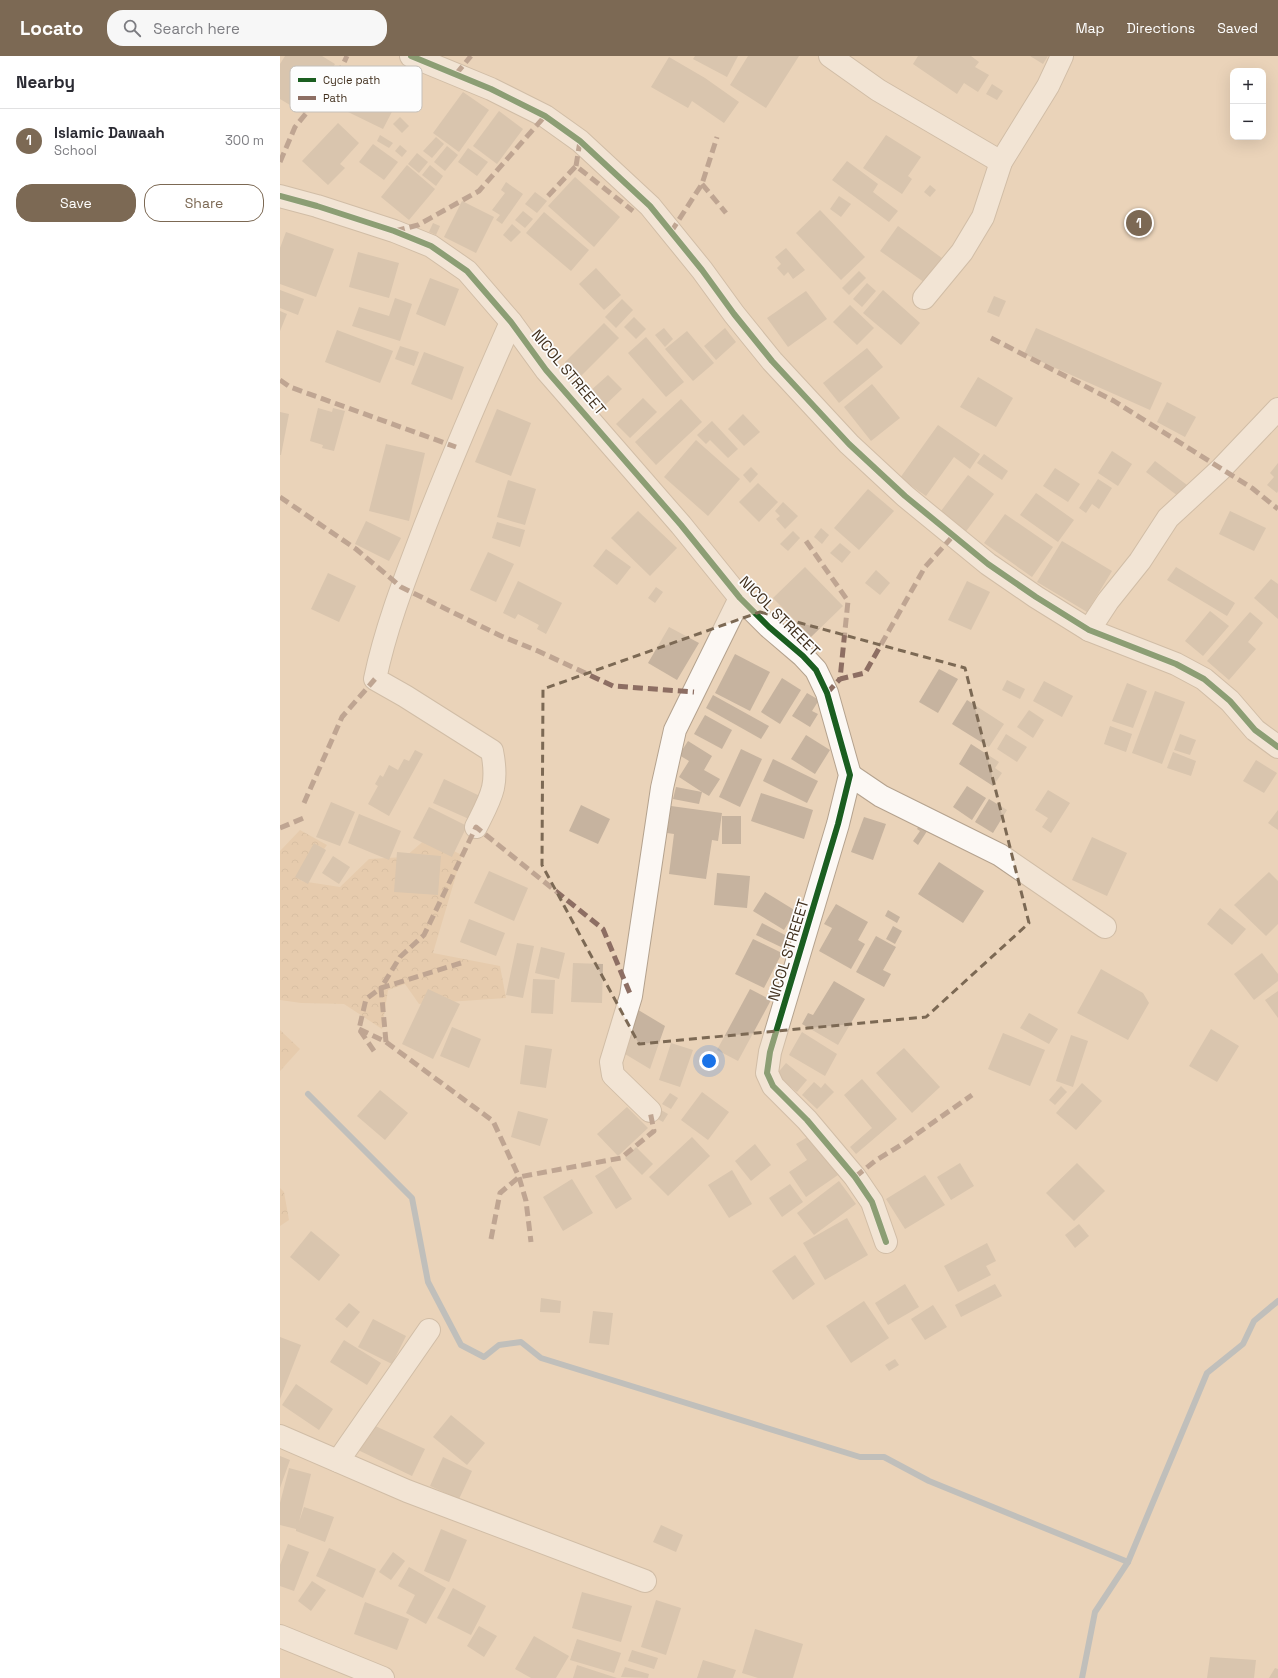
<!DOCTYPE html>
<meta charset="utf-8">
<style>
body{margin:0;font-family:"Space Grotesk",sans-serif;background:#f7f7f7;color:#2b2b33}
.controls{position:absolute;right:12px;top:12px;display:grid;overflow:hidden;border-radius:8px;box-shadow:0 4px 16px #0002}
.controls button{width:36px;height:36px;display:grid;place-items:center;padding:0;border:0;border-bottom:1px solid #e1e1e2;background:#fff;color:#2b2b33;font:20px sans-serif}
.you{position:absolute;left:429px;top:1005px;width:14px;height:14px;margin:-10px;border:3px solid #fff;border-radius:50%;background:#1a73e8;box-shadow:0 0 0 6px #1a73e833}
.badge{display:grid;place-items:center;width:26px;height:26px;border-radius:50%;background:#7c6954;color:#fff;font-size:13px;font-weight:700}
.pin{position:absolute;translate:-50% -50%;border:2px solid #fff;box-shadow:0 1px 4px #0006}
.list{margin:0;padding:0;list-style:none}
h2{display:flex;justify-content:space-between;align-items:center;height:52px;margin:0;padding:0 16px;font-size:17px}
h2 small{font-size:13px;font-weight:400;color:#7c7c81}
.list li{display:grid;grid-template-columns:26px 1fr auto;gap:12px;align-items:center;box-sizing:border-box;height:64px;padding:0 16px;border-top:1px solid #e1e1e2}
.list b{display:block;font-size:15px;white-space:nowrap}
.list p{margin:0;font-size:13px;white-space:nowrap;color:#7c7c81}
.list em{font-size:13px;font-style:normal;color:#7c7c81}
.actions{display:flex;gap:8px;padding:12px 16px}
.actions a{flex:1;padding:9px 0;border:1px solid #7c6954;border-radius:16px;text-align:center;font-size:14px;color:#7c6954}
.actions .main{background:#7c6954;color:#fff}
.icon{flex:none;width:22px;height:22px;fill:none;stroke:currentColor;stroke-width:2;stroke-linecap:round;stroke-linejoin:round}
.map{position:relative;flex:none;width:998px;height:1622px;overflow:hidden}
header{display:flex;align-items:center;gap:24px;box-sizing:border-box;height:56px;padding:0 20px;background:#7c6954;color:#fff}
header strong{font-size:19px}
nav{display:flex;gap:22px;margin-inline-start:auto;font-size:14px}
.search{width:280px;height:36px;background:#f7f7f7;display:flex;align-items:center;gap:10px;box-sizing:border-box;padding:0 14px;border-radius:16px;color:#7c7c81;font-size:15px}
main{display:flex}
aside{flex:1;background:#fff}
.map>svg:first-child{display:block}
.forest{fill:url(#forest-crowns)}
.lines{fill:none;stroke-linecap:round;stroke-linejoin:round}
.stream{stroke:#8fa6bc;stroke-width:6}
.building{fill:#c6b39f}
.minor-casing{stroke:#b4a28e;stroke-width:24}
.minor{stroke:#fcf8f4;stroke-width:22}
.quiet{stroke:#8d6e63;stroke-width:5;stroke-dasharray:10 5;stroke-linecap:butt}
.cycleway-casing{stroke:#fdfdfd;stroke-width:8}
.cycleway{stroke:#1b5e20;stroke-width:6}
.marked{fill:none;stroke:#7c6954;stroke-width:3;stroke-dasharray:8 5;stroke-linejoin:round}
.labels{text-anchor:middle;dominant-baseline:central;stroke-width:3.5;stroke-linejoin:round;paint-order:stroke}
.street-label{font-size:15px;fill:#41301e;stroke:#fdfdfd}
.key{fill:#fdfdfd;stroke:#c5c0ba;stroke-width:1}
.key-label{font-size:11px;fill:#41301e}
</style>
<header>
<strong>Locato</strong>
<div class="search"><svg class="icon" aria-label="search" viewBox="0 0 24 24"><circle cx="10" cy="10" r="6"/><path d="M15 15l6 6"/></svg>Search here</div>
<nav><a>Map</a><a>Directions</a><a>Saved</a></nav>
</header>
<main>
<aside>
<h2>Nearby<small></small></h2>
<ul class="list">
<li><span class="badge">1</span><div><b>Islamic Dawaah</b><p>School</p></div><em>300 m</em></li>
</ul>
<div class="actions"><a class="main">Save</a><a>Share</a></div>
</aside>
<div class="map">
<svg width="998" height="1622" viewBox="0 0 998 1622">
<defs>
<pattern id="forest-crowns" width="20" height="18" patternUnits="userSpaceOnUse"><rect width="20" height="18" fill="#e3c29d"/><path d="M2 6a3 3 0 1 1 6 0M12 15a3 3 0 1 1 6 0" fill="none" stroke="#c4a787"/></pattern>
</defs>
<rect width="100%" height="100%" fill="#ead3b9"/>
<g class="forest">
<polygon points="20,774 47,789 21,825 60,831 89,803 125,801 147,782 182,799 153,897 220,910 226,942 139,948 125,928 108,934 102,973 64,948 21,947 0,944 0,795"/>
<polygon points="0,974 20,993 0,1015"/>
<polygon points="0,1132 4,1136 9,1164 0,1170"/>
</g>
<g class="lines">
<g class="stream">
<polyline points="28,1038 132,1142 148,1226 181,1289 204,1301 219,1289 241,1286 261,1302 580,1401 604,1401 649,1425 848,1506"/>
<polyline points="802,1622 815,1556 848,1506 927,1317 963,1288 974,1265 998,1245"/>
</g>
</g>
<g class="building">
<polygon points="5,0 42,0 55,8 25,58 0,43 0,8"/>
<polygon points="415,0 458,0 447,21 413,3"/>
<polygon points="468,0 519,0 486,52 450,29"/>
<polygon points="638,0 691,0 699,6 695,11 709,19 698,36 684,27 677,38 633,8"/>
<polygon points="750,0 768,0 763,8"/>
<polygon points="389,1 425,22 459,46 444,67 412,45 408,52 371,31"/>
<polygon points="712,28 723,35 717,44 706,38"/>
<polygon points="81,30 116,48 103,73 68,56"/>
<polygon points="183,36 209,54 179,96 153,77"/>
<polygon points="219,55 243,73 217,108 193,90"/>
<polygon points="120,61 129,70 122,77 113,68"/>
<polygon points="58,67 79,87 60,108 65,112 48,129 22,105"/>
<polygon points="100,79 113,87 109,92 97,85"/>
<polygon points="606,79 641,101 628,120 632,123 622,138 583,112"/>
<polygon points="156,81 164,88 152,102 143,95"/>
<polygon points="93,88 118,106 104,124 79,106"/>
<polygon points="120,89 127,95 122,101 115,95"/>
<polygon points="167,90 178,99 165,115 154,106"/>
<polygon points="188,92 208,106 197,120 178,106"/>
<polygon points="137,97 148,106 139,117 128,108"/>
<polygon points="567,105 598,128 593,136 618,155 609,166 552,124"/>
<polygon points="127,109 155,133 129,164 101,141"/>
<polygon points="150,109 163,120 156,130 142,119"/>
<polygon points="295,121 340,161 314,191 268,150"/>
<polygon points="226,126 243,138 222,168 216,164 220,159 212,154 225,137 221,134"/>
<polygon points="650,129 656,134 650,141 644,136"/>
<polygon points="255,136 267,145 257,157 245,148"/>
<polygon points="559,140 571,148 561,161 550,153"/>
<polygon points="182,145 214,161 196,197 164,181"/>
<polygon points="540,154 585,201 561,224 516,177"/>
<polygon points="243,155 253,163 245,172 235,164"/>
<polygon points="264,156 309,194 291,215 246,177"/>
<polygon points="153,167 160,170 156,179 149,176"/>
<polygon points="232,168 241,176 231,186 223,179"/>
<polygon points="618,170 666,205 648,229 600,195"/>
<polygon points="6,176 54,193 36,241 0,228 0,192"/>
<polygon points="506,192 525,214 513,223 508,216 504,220 497,212 501,208 495,201"/>
<polygon points="78,196 119,207 109,242 69,231"/>
<polygon points="316,212 341,239 324,254 299,228"/>
<polygon points="579,215 586,222 569,239 562,232"/>
<polygon points="150,222 179,233 165,270 136,258"/>
<polygon points="587,227 596,235 582,251 573,243"/>
<polygon points="0,234 24,243 18,259 0,252"/>
<polygon points="603,234 640,267 621,289 583,257"/>
<polygon points="526,235 547,263 508,291 487,262"/>
<polygon points="714,240 726,245 719,261 707,256"/>
<polygon points="115,242 132,248 120,285 72,270 79,251 109,260"/>
<polygon points="342,243 353,254 336,272 325,261"/>
<polygon points="570,249 594,272 577,289 553,266"/>
<polygon points="0,255 7,258 0,275"/>
<polygon points="354,261 366,273 356,283 344,271"/>
<polygon points="324,267 339,282 300,321 285,306"/>
<polygon points="384,272 393,283 385,291 375,279"/>
<polygon points="445,272 456,286 436,304 424,290"/>
<polygon points="756,272 882,327 870,354 744,298"/>
<polygon points="57,274 113,295 100,327 45,306"/>
<polygon points="407,275 434,307 413,325 385,293"/>
<polygon points="366,281 404,326 386,341 348,297"/>
<polygon points="120,290 139,296 134,310 115,303"/>
<polygon points="587,292 603,311 559,347 543,327"/>
<polygon points="144,296 184,311 172,344 131,328"/>
<polygon points="328,319 342,333 323,351 309,336"/>
<polygon points="698,321 733,342 716,371 680,351"/>
<polygon points="592,328 620,362 591,385 564,351"/>
<polygon points="363,342 377,356 350,382 336,368"/>
<polygon points="401,343 422,366 376,409 355,386"/>
<polygon points="887,346 916,361 905,381 877,366"/>
<polygon points="38,352 52,356 53,352 65,355 54,395 42,392 43,389 30,385"/>
<polygon points="217,353 251,367 231,420 195,406"/>
<polygon points="0,356 9,358 1,399 0,399"/>
<polygon points="463,358 480,376 464,390 448,373"/>
<polygon points="432,365 458,393 448,402 430,384 426,388 417,379"/>
<polygon points="658,369 700,398 690,413 674,401 646,440 620,422"/>
<polygon points="416,384 460,423 428,460 384,421"/>
<polygon points="106,388 145,397 129,465 89,455"/>
<polygon points="832,395 852,408 838,430 818,417"/>
<polygon points="704,398 728,415 722,424 697,407"/>
<polygon points="875,405 907,429 898,440 866,416"/>
<polygon points="998,407 998,435 997,437 987,429 994,421 990,417"/>
<polygon points="471,411 478,418 470,427 463,419"/>
<polygon points="775,412 800,428 788,446 763,430"/>
<polygon points="688,419 714,438 684,478 658,459"/>
<polygon points="818,423 832,432 819,453 812,448 806,457 799,452"/>
<polygon points="228,424 256,433 245,469 217,461"/>
<polygon points="478,427 498,446 479,466 459,446"/>
<polygon points="588,433 614,455 579,494 554,472"/>
<polygon points="756,437 794,464 778,486 740,459"/>
<polygon points="503,446 518,460 505,473 496,463 500,460 495,455"/>
<polygon points="358,455 397,492 370,520 331,482"/>
<polygon points="950,455 986,472 974,495 939,478"/>
<polygon points="725,458 773,491 752,521 704,487"/>
<polygon points="86,465 121,482 109,505 75,488"/>
<polygon points="217,466 245,474 240,491 212,482"/>
<polygon points="541,472 549,479 542,488 534,481"/>
<polygon points="513,475 520,482 508,495 500,488"/>
<polygon points="782,485 832,515 807,556 757,526"/>
<polygon points="560,487 571,496 562,507 550,497"/>
<polygon points="326,493 351,511 337,529 313,510"/>
<polygon points="208,496 234,508 216,546 190,534"/>
<polygon points="525,511 563,550 531,581 493,542"/>
<polygon points="896,511 955,547 947,560 887,524"/>
<polygon points="596,514 610,527 600,539 585,527"/>
<polygon points="48,517 76,530 59,566 31,553"/>
<polygon points="991,523 998,528 998,563 974,542"/>
<polygon points="238,525 282,547 266,578 257,573 259,569 238,558 235,563 223,557"/>
<polygon points="687,525 710,536 691,574 668,564"/>
<polygon points="376,531 383,536 375,547 368,542"/>
<polygon points="930,555 949,570 923,600 905,585"/>
<polygon points="970,556 983,567 968,586 976,593 949,624 927,605"/>
<polygon points="389,571 419,587 397,624 368,607"/>
<polygon points="455,598 490,616 470,655 435,637"/>
<polygon points="659,613 678,623 658,657 639,646"/>
<polygon points="502,622 521,634 500,668 481,656"/>
<polygon points="727,624 745,633 740,643 722,634"/>
<polygon points="764,625 793,640 782,661 753,645"/>
<polygon points="847,627 867,635 853,672 832,665"/>
<polygon points="875,635 905,646 882,708 852,697"/>
<polygon points="527,637 539,644 532,655 538,658 530,671 512,660"/>
<polygon points="433,639 489,670 481,683 426,652"/>
<polygon points="687,644 724,668 709,691 672,668"/>
<polygon points="749,654 764,664 753,682 737,671"/>
<polygon points="425,659 452,674 442,693 414,678"/>
<polygon points="830,670 852,678 846,696 824,688"/>
<polygon points="726,678 747,691 737,706 717,693"/>
<polygon points="900,678 916,684 910,699 894,694"/>
<polygon points="526,679 550,694 535,718 511,703"/>
<polygon points="408,685 432,700 424,714 440,723 429,740 422,736 419,748 393,743 396,731 422,736 399,721 409,705 399,699"/>
<polygon points="691,688 719,706 715,712 722,717 713,730 679,708"/>
<polygon points="461,693 482,703 460,751 439,741"/>
<polygon points="135,694 143,698 109,760 88,748 98,730 95,728 100,719 103,721 109,709 118,714 124,703 129,705"/>
<polygon points="893,696 916,705 911,720 887,712"/>
<polygon points="493,703 538,725 527,747 483,725"/>
<polygon points="976,704 997,717 984,737 963,725"/>
<polygon points="164,723 200,740 189,763 153,747"/>
<polygon points="687,730 706,742 692,764 673,751"/>
<polygon points="768,734 790,747 771,777 762,771 768,762 755,754"/>
<polygon points="481,737 533,754 524,783 471,765"/>
<polygon points="709,743 727,754 713,777 695,766"/>
<polygon points="51,746 75,756 60,790 36,781"/>
<polygon points="301,749 330,763 318,788 289,775"/>
<polygon points="391,750 442,757 438,785 432,784 426,823 389,818 394,778 387,777"/>
<polygon points="149,751 187,770 172,801 133,782"/>
<polygon points="998,754 998,774 988,767"/>
<polygon points="79,758 121,775 109,804 68,787"/>
<rect x="442" y="760" width="19" height="28"/>
<polygon points="584,761 606,768 593,804 571,796"/>
<polygon points="643,764 651,769 638,789 633,785 640,775 637,773"/>
<polygon points="812,781 847,797 827,840 792,824"/>
<polygon points="34,787 46,794 28,828 15,821"/>
<polygon points="117,796 161,800 158,839 114,836"/>
<polygon points="53,800 70,811 59,828 42,817"/>
<polygon points="659,806 704,835 683,867 638,838"/>
<polygon points="209,815 248,832 234,865 194,847"/>
<polygon points="989,816 998,825 998,868 986,880 954,849"/>
<polygon points="437,817 470,820 467,852 434,849"/>
<polygon points="485,836 516,855 504,874 473,855"/>
<polygon points="556,848 588,866 578,884 585,888 571,913 539,895 552,872 544,868"/>
<polygon points="940,852 966,873 952,889 927,868"/>
<polygon points="608,854 620,861 617,867 605,860"/>
<polygon points="189,863 225,877 216,900 180,886"/>
<polygon points="482,867 507,880 501,891 476,879"/>
<polygon points="613,870 622,875 615,888 606,883"/>
<polygon points="596,880 616,891 603,914 611,918 604,931 576,916"/>
<polygon points="473,883 502,897 484,932 455,918"/>
<polygon points="237,887 254,890 243,942 226,939"/>
<polygon points="261,891 285,897 279,923 255,917"/>
<polygon points="982,897 998,918 998,925 974,944 954,918"/>
<polygon points="293,907 323,908 322,947 291,946"/>
<polygon points="821,913 863,937 869,947 848,984 797,957"/>
<polygon points="253,923 275,924 273,958 251,957"/>
<polygon points="554,925 585,943 558,989 522,968 528,957 533,959"/>
<polygon points="148,933 180,948 153,1003 122,988"/>
<polygon points="470,933 491,944 458,1005 437,994"/>
<polygon points="998,935 998,962 985,944"/>
<polygon points="355,952 385,970 370,1013 340,995"/>
<polygon points="749,957 778,973 769,988 740,972"/>
<polygon points="172,971 201,983 189,1012 160,1000"/>
<polygon points="931,973 959,990 937,1026 909,1010"/>
<polygon points="522,976 557,998 545,1020 509,999"/>
<polygon points="723,977 765,994 750,1030 708,1013"/>
<polygon points="791,979 808,985 793,1031 776,1025"/>
<polygon points="391,987 413,994 400,1031 379,1024"/>
<polygon points="245,989 272,993 266,1032 240,1028"/>
<polygon points="624,992 660,1031 632,1057 596,1017"/>
<polygon points="506,1007 527,1024 517,1036 496,1019"/>
<polygon points="582,1023 617,1063 576,1098 570,1091 592,1072 564,1039"/>
<polygon points="534,1026 541,1032 545,1027 554,1036 537,1053 522,1039"/>
<polygon points="802,1027 822,1045 796,1074 776,1057"/>
<polygon points="781,1030 787,1036 775,1049 769,1044"/>
<polygon points="100,1034 128,1057 105,1084 77,1060"/>
<polygon points="422,1036 449,1056 428,1084 401,1064"/>
<polygon points="390,1037 398,1042 391,1053 382,1048"/>
<polygon points="347,1051 368,1072 338,1100 317,1078"/>
<polygon points="381,1054 388,1058 383,1066 376,1062"/>
<polygon points="238,1055 268,1063 260,1090 231,1081"/>
<polygon points="531,1079 558,1119 526,1141 509,1116 527,1104 516,1088"/>
<polygon points="412,1081 430,1100 388,1140 369,1121"/>
<polygon points="475,1088 491,1109 471,1125 455,1105"/>
<polygon points="356,1091 373,1108 362,1119 345,1102"/>
<polygon points="680,1107 694,1130 671,1144 657,1121"/>
<polygon points="797,1107 825,1135 794,1165 766,1137"/>
<polygon points="331,1110 352,1143 336,1153 315,1120"/>
<polygon points="452,1114 472,1148 449,1162 428,1129"/>
<polygon points="645,1119 665,1149 625,1173 606,1143"/>
<polygon points="292,1123 313,1157 283,1175 263,1141"/>
<polygon points="559,1125 576,1148 534,1179 517,1157"/>
<polygon points="510,1128 523,1146 502,1161 489,1142"/>
<polygon points="567,1162 588,1199 545,1224 523,1187"/>
<polygon points="799,1168 809,1180 795,1192 785,1179"/>
<polygon points="31,1175 60,1199 39,1225 10,1201"/>
<polygon points="707,1187 716,1205 706,1210 711,1219 678,1236 664,1210"/>
<polygon points="515,1199 535,1228 513,1244 492,1215"/>
<polygon points="625,1228 639,1251 608,1269 595,1247"/>
<polygon points="715,1228 722,1240 681,1261 675,1249"/>
<polygon points="261,1242 281,1245 280,1257 260,1256"/>
<polygon points="584,1245 609,1282 571,1307 546,1270"/>
<polygon points="69,1247 80,1256 67,1272 55,1263"/>
<polygon points="653,1249 667,1271 645,1284 631,1263"/>
<polygon points="313,1255 333,1257 329,1289 309,1287"/>
<polygon points="93,1263 126,1280 112,1308 78,1291"/>
<polygon points="0,1281 21,1289 0,1343"/>
<polygon points="64,1284 101,1307 87,1329 50,1306"/>
<polygon points="615,1303 619,1309 609,1315 605,1309"/>
<polygon points="16,1328 53,1353 39,1374 2,1349"/>
<polygon points="171,1359 205,1387 187,1409 153,1381"/>
<polygon points="91,1368 145,1393 132,1420 78,1394"/>
<polygon points="0,1400 10,1404 0,1432"/>
<polygon points="163,1401 192,1415 179,1443 150,1430"/>
<polygon points="9,1412 31,1418 19,1466 24,1451 54,1461 45,1486 16,1475 16,1473 0,1469 0,1447"/>
<polygon points="381,1469 403,1479 396,1496 373,1486"/>
<polygon points="161,1473 187,1484 169,1526 144,1515"/>
<polygon points="8,1488 29,1496 14,1535 0,1530 0,1509"/>
<polygon points="49,1492 96,1513 83,1542 36,1520"/>
<polygon points="113,1496 125,1505 111,1524 99,1516"/>
<polygon points="129,1511 166,1532 146,1568 126,1557 135,1539 118,1530"/>
<polygon points="32,1525 46,1534 31,1555 18,1545"/>
<polygon points="173,1532 206,1550 191,1579 157,1562"/>
<polygon points="302,1536 352,1550 341,1586 292,1572"/>
<polygon points="376,1544 401,1552 386,1599 361,1591"/>
<polygon points="85,1546 129,1563 117,1594 74,1578"/>
<polygon points="199,1570 217,1580 204,1601 187,1590"/>
<polygon points="475,1573 523,1588 513,1622 478,1622 462,1617"/>
<polygon points="254,1580 289,1600 276,1622 251,1622 235,1613"/>
<polygon points="297,1583 341,1597 334,1617 290,1604"/>
<polygon points="352,1594 378,1602 374,1613 348,1605"/>
<polygon points="930,1601 976,1604 974,1622 927,1622"/>
<polygon points="423,1604 456,1614 453,1622 417,1622"/>
<polygon points="297,1609 337,1622 293,1622"/>
<polygon points="345,1611 369,1618 368,1622 341,1621"/>
<polygon points="995,1612 998,1613 998,1622 989,1622"/>
</g>
<g class="lines">
<g class="minor-casing">
<g id="minor">
<polyline points="131,0 211,33 265,60 300,85 370,150 422,214 454,258 492,305 569,388 625,440 708,508 756,541 809,574 896,608 924,623 950,645 975,674 998,691"/>
<polyline points="550,0 598,34 721,106"/>
<polyline points="0,140 37,150 114,175 151,190 187,215 231,266 266,314 401,469 460,542 489,571 523,600 536,614 547,637 570,719 558,768 490,996 487,1017 493,1030 527,1064 575,1121 592,1146 606,1186"/>
<polyline points="644,242 682,196 703,161 721,106 768,30 782,0"/>
<polyline points="809,574 828,545 860,505 888,462 941,413 998,353"/>
<polyline points="570,719 601,740 720,799 825,871"/>
<path d="M196 771C211 741 219 730 212 695L125 640 95 623C106 570 126 520 145 470 172 401 201 334 231 266"/>
<polyline points="370,1055 333,1019 331,1006 351,940 382,732 395,674 460,542"/>
<polyline points="0,1380 127,1435 365,1525"/>
<polyline points="58,1405 149,1274"/>
<polyline points="0,1580 103,1622"/>
</g>
</g>
<use href="#minor" class="minor"/>
<g class="quiet">
<polyline points="176,18 191,0"/>
<polyline points="0,106 15,71 59,17 67,0"/>
<polyline points="296,110 300,85"/>
<polyline points="422,128 446,157"/>
<polyline points="268,140 296,110 353,155"/>
<polyline points="115,175 138,169 199,135 265,60"/>
<polyline points="391,176 422,128 437,81"/>
<polyline points="711,282 834,345 972,432 998,453"/>
<polyline points="0,324 10,331 176,391"/>
<polyline points="0,441 76,493 121,531 221,580 258,595 333,630 414,636"/>
<polyline points="526,485 568,545 560,623 585,617 645,511 673,480"/>
<polyline points="547,637 560,623"/>
<polyline points="24,747 62,661 95,623"/>
<polyline points="0,772 26,761"/>
<polyline points="79,973 106,986 213,1065 239,1121 246,1145 251,1186"/>
<polyline points="106,986 101,932 120,901 144,879 196,771 323,873 351,940"/>
<polyline points="94,995 79,973 86,943 101,932 181,907"/>
<polyline points="575,1121 595,1105 624,1087 692,1039"/>
<polyline points="211,1183 220,1137 239,1121 341,1102 374,1075 370,1055"/>
</g>
<g class="cycleway-casing">
<g id="cycleway">
<polyline points="131,0 211,33 265,60 300,85 370,150 422,214 454,258 492,305 569,388 625,440 708,508 756,541 809,574 896,608 924,623 950,645 975,674 998,691"/>
<polyline points="0,140 37,150 114,175 151,190 187,215 231,266 266,314 401,469 460,542 489,571 523,600 536,614 547,637 570,719 558,768 490,996 487,1017 493,1030 527,1064 575,1121 592,1146 606,1186"/>
</g>
</g>
<use href="#cycleway" class="cycleway"/>
</g>
<path d="M0 0H998V1622H0ZM480 556 685 612 749 867 646 961 359 988 262 809 263 633Z" fill="#ead3b9" fill-opacity=".55" fill-rule="evenodd"/>
<path class="marked" d="M480 556 685 612 749 867 646 961 359 988 262 809 263 633Z"/>
<g class="labels">
<g class="street-label">
<text transform="translate(289 316) rotate(50)">NICOL STREEET</text>
<text transform="translate(500 560) rotate(45)">NICOL STREEET</text>
<text transform="translate(508 894) rotate(-73)">NICOL STREEET</text>
</g>
</g>
<rect x="10" y="10" width="132" height="46" rx="6" class="key"/>
<rect x="18" y="22" width="18" height="4" fill="#1b5e20"/>
<rect x="18" y="40" width="18" height="4" fill="#8d6e63"/>
<g class="key-label">
<text x="43" y="28">Cycle path</text>
<text x="43" y="46">Path</text>
</g>
</svg>
<div class="controls">
<button>+</button>
<button>−</button>
</div>
<div class="you"></div>
<div class="pin badge" style="left:859px;top:167px">1</div>
</div>
</main>
